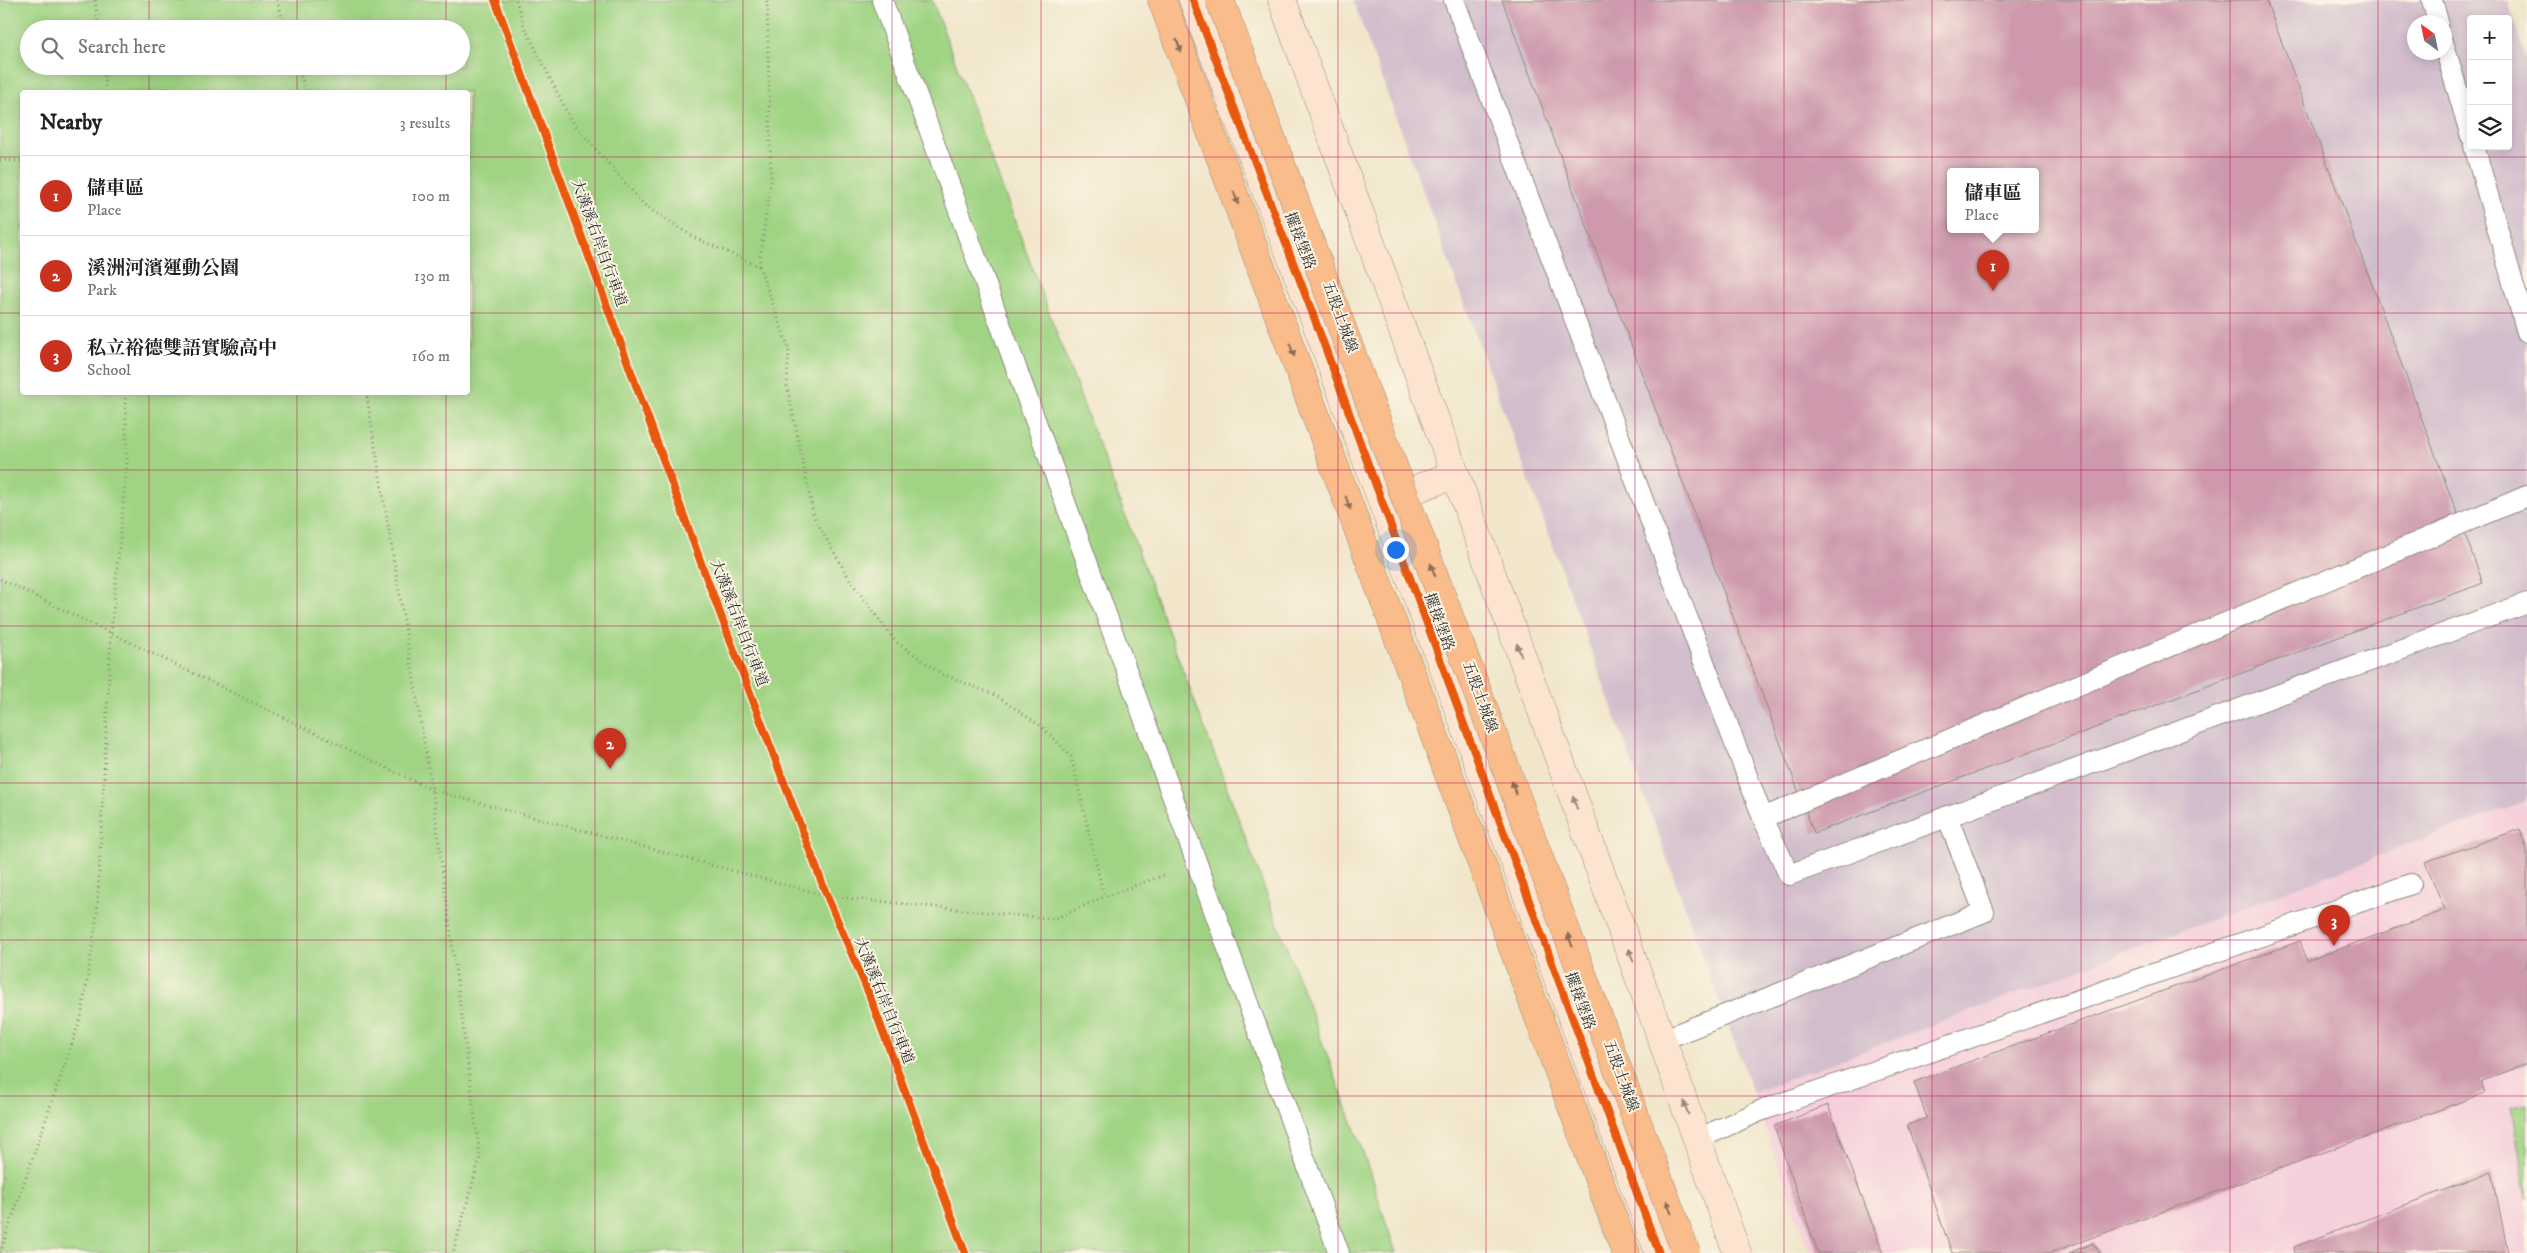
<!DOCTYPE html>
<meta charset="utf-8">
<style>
body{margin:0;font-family:"IM FELL DW Pica","Noto Serif TC",serif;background:#f2f2f2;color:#202124}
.controls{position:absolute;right:15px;top:15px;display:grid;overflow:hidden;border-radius:5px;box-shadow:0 2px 12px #0003}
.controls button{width:45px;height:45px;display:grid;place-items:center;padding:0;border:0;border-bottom:1px solid #e0e0e0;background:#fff;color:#202124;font:25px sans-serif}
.compass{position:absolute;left:2407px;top:15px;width:45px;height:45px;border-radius:50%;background:#fff;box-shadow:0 2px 12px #0003;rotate:327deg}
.you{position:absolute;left:1395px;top:549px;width:18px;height:18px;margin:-12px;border:4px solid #fff;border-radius:50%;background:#1a73e8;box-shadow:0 0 0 8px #1a73e833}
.badge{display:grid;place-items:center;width:32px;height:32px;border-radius:50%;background:#c8321e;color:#fff;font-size:16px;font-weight:700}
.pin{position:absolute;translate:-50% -41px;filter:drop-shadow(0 1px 2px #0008)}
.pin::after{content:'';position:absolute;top:26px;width:18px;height:15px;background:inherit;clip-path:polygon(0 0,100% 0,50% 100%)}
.popup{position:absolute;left:1947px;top:168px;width:92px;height:65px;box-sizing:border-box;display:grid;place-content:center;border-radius:5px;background:#fff;filter:drop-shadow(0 1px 4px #0005);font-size:16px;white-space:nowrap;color:#757577}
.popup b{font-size:19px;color:#202124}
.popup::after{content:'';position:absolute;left:50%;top:100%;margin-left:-10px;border:10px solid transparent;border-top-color:#fff}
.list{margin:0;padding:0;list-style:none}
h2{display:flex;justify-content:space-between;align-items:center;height:65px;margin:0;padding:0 20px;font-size:21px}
h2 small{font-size:16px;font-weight:400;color:#757577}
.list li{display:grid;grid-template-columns:32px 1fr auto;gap:15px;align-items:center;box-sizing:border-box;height:80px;padding:0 20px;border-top:1px solid #e0e0e0}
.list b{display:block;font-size:19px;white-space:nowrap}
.list p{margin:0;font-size:16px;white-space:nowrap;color:#757577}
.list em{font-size:16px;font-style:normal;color:#757577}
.icon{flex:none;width:28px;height:28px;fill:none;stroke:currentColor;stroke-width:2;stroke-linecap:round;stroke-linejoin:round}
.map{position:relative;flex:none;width:2527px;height:1253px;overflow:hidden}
.search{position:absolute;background:#fff;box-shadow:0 2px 12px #0003;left:20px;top:20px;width:450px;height:55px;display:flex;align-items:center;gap:12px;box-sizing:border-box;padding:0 18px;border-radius:28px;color:#757577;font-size:19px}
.panel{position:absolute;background:#fff;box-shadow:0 2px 12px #0003;left:20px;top:90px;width:450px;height:305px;border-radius:5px}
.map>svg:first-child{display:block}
.built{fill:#f5cfdb}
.industrial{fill:#d1bdcc;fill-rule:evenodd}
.green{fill:#a0d484;stroke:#668058;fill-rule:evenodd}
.building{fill:#ce99ad;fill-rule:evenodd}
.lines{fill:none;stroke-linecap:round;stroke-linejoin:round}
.lane-casing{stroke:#8e887a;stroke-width:22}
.secondary-casing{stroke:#8e887a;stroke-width:29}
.highway-casing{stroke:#8e887a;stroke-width:29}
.path{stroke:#8e887a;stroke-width:3;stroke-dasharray:1 4;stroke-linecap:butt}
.lane{stroke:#fff;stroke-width:20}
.secondary{stroke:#fde4d0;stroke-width:28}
.highway{stroke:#f9bc8a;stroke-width:28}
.highway-bridge-casing{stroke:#8e887a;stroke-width:29;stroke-linecap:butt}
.highway-bridge{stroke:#f9bc8a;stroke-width:28}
.cycleway-casing{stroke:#fcf5e5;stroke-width:11}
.cycleway{stroke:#e8590c;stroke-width:8}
.oneway{fill:#886c56}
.oneway2{fill:#94887e}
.grid{fill:none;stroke:#c2185b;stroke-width:1;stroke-opacity:0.55}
.labels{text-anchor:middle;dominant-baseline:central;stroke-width:4;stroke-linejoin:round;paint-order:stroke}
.street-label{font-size:15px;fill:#2b2b2b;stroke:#fcf5e5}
</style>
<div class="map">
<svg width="2527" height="1253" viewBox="0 0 2527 1253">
<rect width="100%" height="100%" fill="#fcf5e5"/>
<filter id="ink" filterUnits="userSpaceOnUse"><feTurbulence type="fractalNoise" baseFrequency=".02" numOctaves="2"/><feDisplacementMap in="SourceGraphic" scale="10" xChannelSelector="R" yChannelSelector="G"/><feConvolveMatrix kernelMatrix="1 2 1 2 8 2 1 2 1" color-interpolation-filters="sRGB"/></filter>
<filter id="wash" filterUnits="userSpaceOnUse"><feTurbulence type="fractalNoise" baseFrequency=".0096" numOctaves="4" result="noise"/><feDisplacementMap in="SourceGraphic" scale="20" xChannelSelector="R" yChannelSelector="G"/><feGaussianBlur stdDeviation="1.12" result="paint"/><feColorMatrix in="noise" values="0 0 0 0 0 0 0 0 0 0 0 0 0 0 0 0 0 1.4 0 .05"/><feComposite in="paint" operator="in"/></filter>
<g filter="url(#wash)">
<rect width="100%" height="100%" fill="#f1e6ca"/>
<polygon class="built" points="2527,800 2527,1253 1810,1253 1753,1093"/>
<path class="industrial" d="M1353 0H2508L2527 63V800L1753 1093ZM2471 19H2508V146H2471ZM2414 22H2444V52H2414ZM1950 172H2036V230H1950Z"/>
<g class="green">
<path d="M0 0H932L1361 1146 1396 1253H0ZM29 29H461V66H29ZM22 92H468V392H22Z"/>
<polygon points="2527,1103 2527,1199 2511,1106"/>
</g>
<g id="blocks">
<g class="building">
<path d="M1502 0H2266L2483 583 1814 833ZM1950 172H2036V230H1950Z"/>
<polygon points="2520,829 2527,849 2527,1064 2481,1081 2485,1093 2050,1253 1952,1253 1907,1125 1927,1118 1914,1082 2300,941 2307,961 2445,910 2425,862"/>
<polygon points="1828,1105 1883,1253 1818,1253 1774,1126"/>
<polygon points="2492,1172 2508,1253 2295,1253 2294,1247"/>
<polygon points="2093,1243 2100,1253 2069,1253"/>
</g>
</g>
</g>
<g filter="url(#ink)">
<use href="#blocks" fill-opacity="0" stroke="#8e887a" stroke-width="1"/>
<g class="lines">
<g class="lane-casing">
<g id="lane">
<polyline points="882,0 1339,1253"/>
<polyline points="1454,0 1763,818 1789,875 2527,603"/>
<polyline points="2432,0 2438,22"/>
<polyline points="2444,45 2471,136"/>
<polyline points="2474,146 2527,332"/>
<polyline points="1763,818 2527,496"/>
<polyline points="1662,1040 1984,912 1947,816"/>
<polyline points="1698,1139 1760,1111 2411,884"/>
</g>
</g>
<g class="secondary-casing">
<g id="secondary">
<polyline points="1193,0 1312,312 1659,1253"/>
<polyline points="1282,0 1662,1040 1737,1253"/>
<polyline points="1382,502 1455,474"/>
</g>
</g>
<g class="highway-casing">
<polyline id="highway" points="1162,0 1626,1253"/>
</g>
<g class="path">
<polyline points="95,0 99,29"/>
<polyline points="277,0 286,29"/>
<polyline points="516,0 524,26 571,120 644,205 695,238 759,266 789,349 787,386 814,517 850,580 895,641 942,674 995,695 1041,726 1071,756 1104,897"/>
<polyline points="103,66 106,92"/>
<polyline points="298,66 306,92"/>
<polyline points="0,160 22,161"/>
<polyline points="759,266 771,180 767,0"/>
<polyline points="366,392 432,790 480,1157 453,1253"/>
<polyline points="0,579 432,790 827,896 1054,919 1104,897 1167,874"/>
<polyline points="0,1253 82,1014 97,914 111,633 127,463 125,392"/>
</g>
<use href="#lane" class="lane"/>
<use href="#secondary" class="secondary"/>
<use href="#highway" class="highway"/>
<g class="highway-bridge-casing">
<polyline id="highway-bridge" points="1220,0 1686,1253"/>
</g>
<use href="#highway-bridge" class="highway-bridge"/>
<g class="cycleway-casing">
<g id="cycleway">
<polyline points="495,0 704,571 827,896 869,994 965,1253"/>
<polyline points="1193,0 1312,312 1659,1253"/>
</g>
</g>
<use href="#cycleway" class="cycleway"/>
</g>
<defs><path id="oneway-solid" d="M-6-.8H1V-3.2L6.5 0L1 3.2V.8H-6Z" transform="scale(1.25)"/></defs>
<g class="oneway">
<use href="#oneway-solid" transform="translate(1179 46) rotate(70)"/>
<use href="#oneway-solid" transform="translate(1236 198) rotate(70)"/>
<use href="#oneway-solid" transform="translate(1292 350) rotate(70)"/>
<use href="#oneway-solid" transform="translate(1348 503) rotate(70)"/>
<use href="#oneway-solid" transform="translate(1433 570) rotate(-110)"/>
<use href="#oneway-solid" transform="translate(1514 788) rotate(-110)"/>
<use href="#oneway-solid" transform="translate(1570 940) rotate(-110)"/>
<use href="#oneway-solid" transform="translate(1669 1207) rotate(-110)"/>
</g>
<g class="oneway2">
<use href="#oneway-solid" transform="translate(1519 650) rotate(-110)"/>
<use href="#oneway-solid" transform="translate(1575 803) rotate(-110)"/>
<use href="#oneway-solid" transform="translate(1631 955) rotate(-110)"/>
<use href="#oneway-solid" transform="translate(1686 1108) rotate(-110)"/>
</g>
</g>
<path class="grid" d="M149 0V29M297 0V29M446 0V29M595 0V1253M743 0V1253M892 0V1253M1041 0V1253M1189 0V1253M1338 0V1253M1486 0V1253M1635 0V1253M1784 0V1253M1932 0V1253M2081 0V1253M2230 0V1253M2378 0V1253M149 66V92M297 66V92M446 66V92M0 157H22M468 157H2527M0 313H22M468 313H2527M149 392V1253M297 392V1253M446 392V1253M0 470H2527M0 626H2527M0 783H2527M0 940H2527M0 1096H2527"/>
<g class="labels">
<g class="street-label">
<text transform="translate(1300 241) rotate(69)">擺接堡路</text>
<text transform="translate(599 243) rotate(70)">大漢溪右岸自行車道</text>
<text transform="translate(1340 317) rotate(70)">五股土城線</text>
<text transform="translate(1439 622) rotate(70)">擺接堡路</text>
<text transform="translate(739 623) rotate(69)">大漢溪右岸自行車道</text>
<text transform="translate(1480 697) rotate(70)">五股土城線</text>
<text transform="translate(884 1001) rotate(68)">大漢溪右岸自行車道</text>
<text transform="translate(1580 1001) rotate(70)">擺接堡路</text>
<text transform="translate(1621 1076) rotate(70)">五股土城線</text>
</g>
</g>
</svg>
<div class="controls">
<button>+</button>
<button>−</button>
<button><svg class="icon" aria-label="layers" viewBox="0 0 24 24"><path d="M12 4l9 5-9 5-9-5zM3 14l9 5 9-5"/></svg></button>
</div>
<svg class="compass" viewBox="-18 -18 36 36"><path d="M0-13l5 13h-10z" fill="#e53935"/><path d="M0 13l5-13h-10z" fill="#757577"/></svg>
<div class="you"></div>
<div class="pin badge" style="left:1993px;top:291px">1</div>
<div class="popup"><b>儲車區</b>Place</div>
<div class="pin badge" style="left:610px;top:769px">2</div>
<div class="pin badge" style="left:2334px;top:946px">3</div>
<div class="search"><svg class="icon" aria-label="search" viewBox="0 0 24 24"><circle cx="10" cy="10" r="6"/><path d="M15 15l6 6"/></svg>Search here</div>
<section class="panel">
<h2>Nearby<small>3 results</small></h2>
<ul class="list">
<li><span class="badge">1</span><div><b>儲車區</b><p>Place</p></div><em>100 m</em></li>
<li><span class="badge">2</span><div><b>溪洲河濱運動公園</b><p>Park</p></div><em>130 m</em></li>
<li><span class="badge">3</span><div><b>私立裕德雙語實驗高中</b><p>School</p></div><em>160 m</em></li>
</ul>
</section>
</div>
